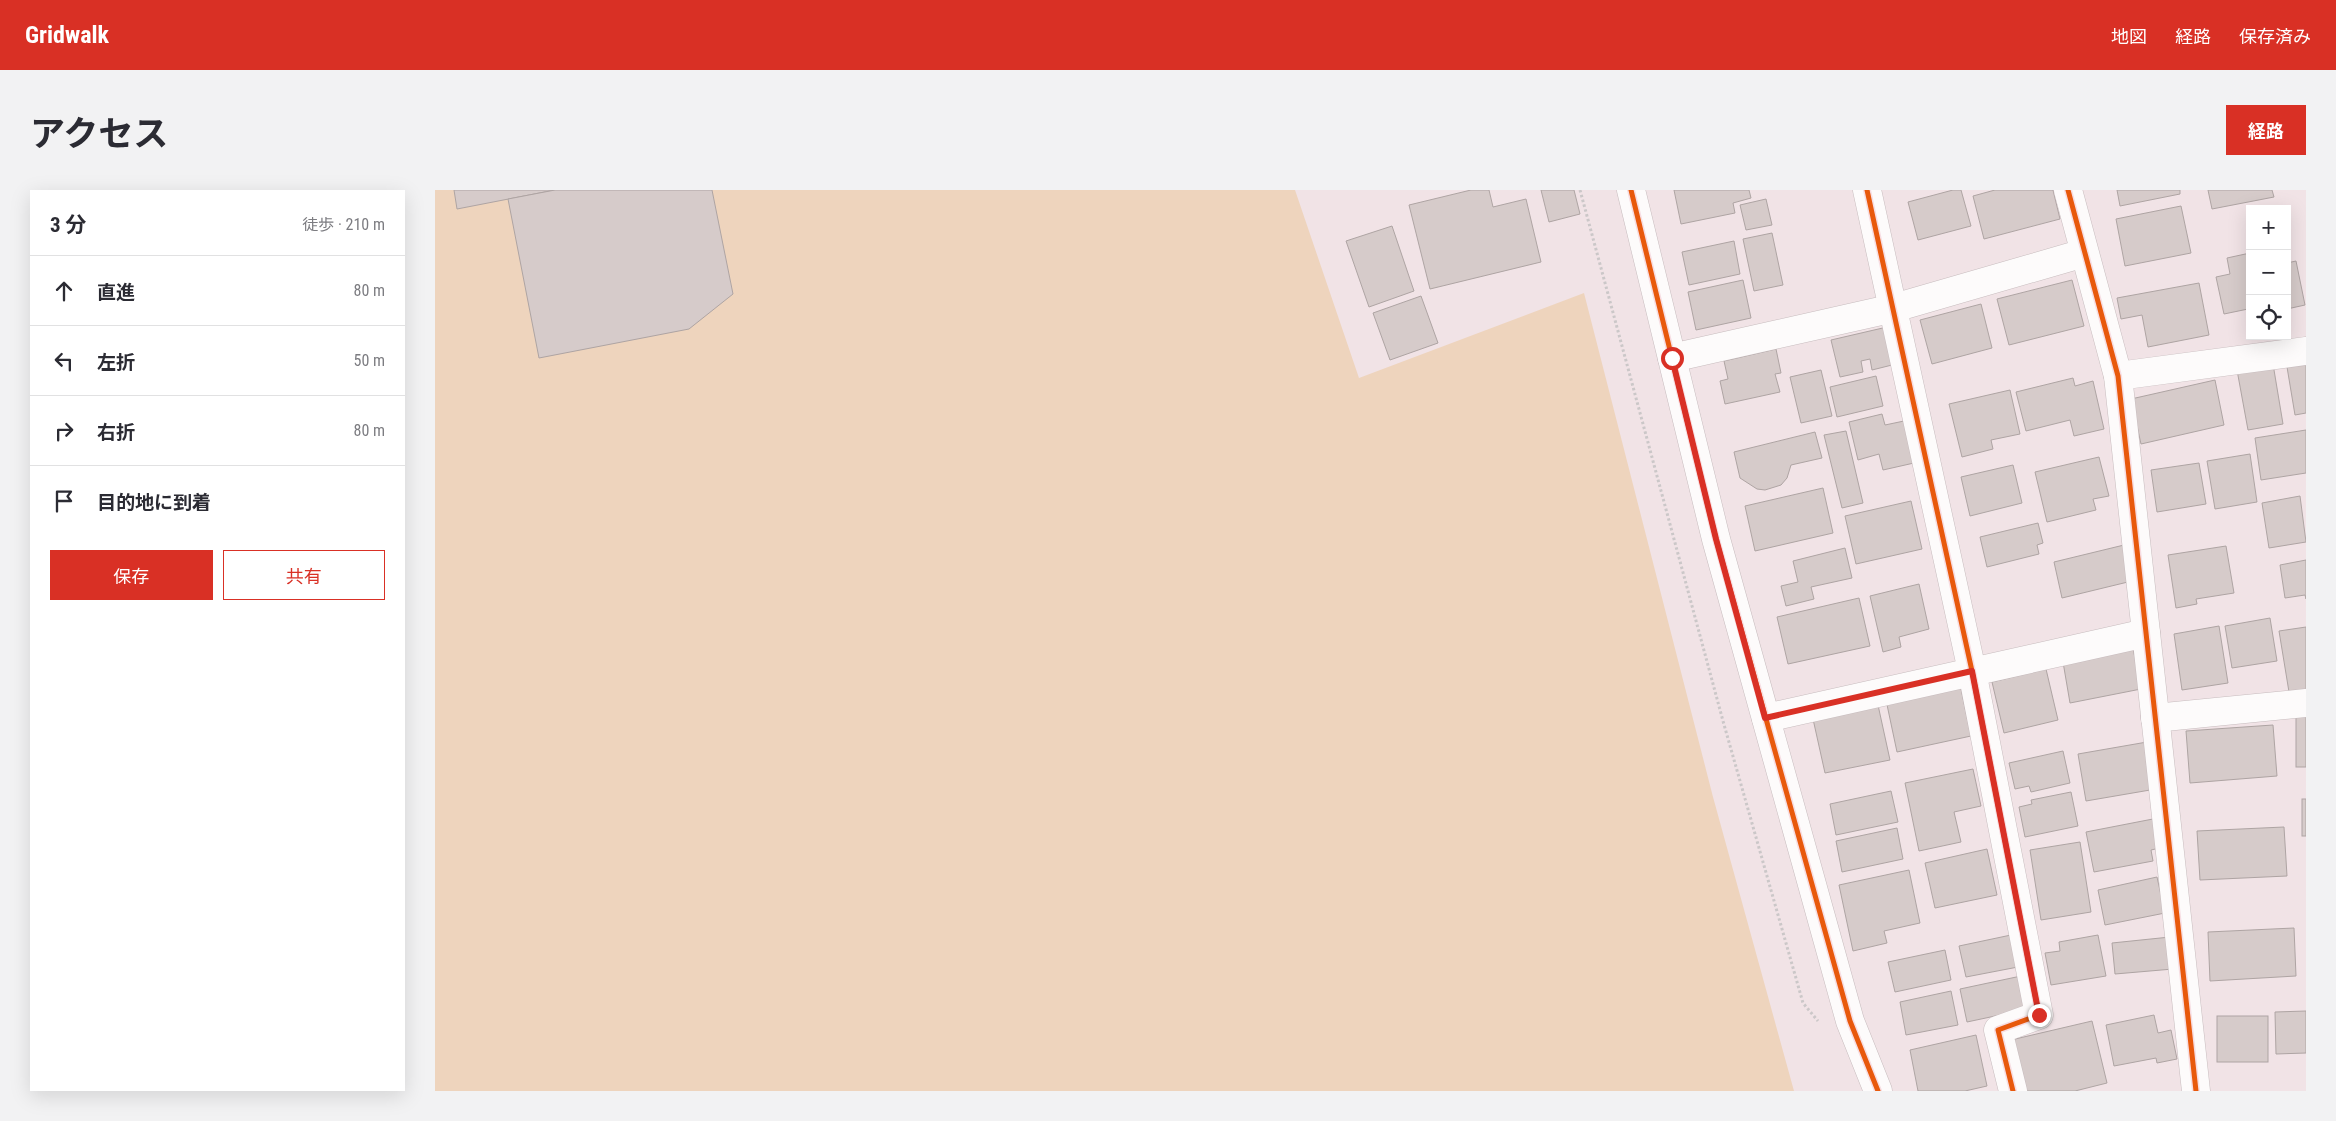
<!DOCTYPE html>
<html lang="ja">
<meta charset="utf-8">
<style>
body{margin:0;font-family:"Roboto Condensed","Noto Sans JP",sans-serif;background:#f2f2f3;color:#2b2b33}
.controls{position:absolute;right:15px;top:15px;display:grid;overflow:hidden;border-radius:0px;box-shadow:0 5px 20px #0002}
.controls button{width:45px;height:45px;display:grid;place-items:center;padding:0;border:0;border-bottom:1px solid #e1e1e2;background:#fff;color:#2b2b33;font:25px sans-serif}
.stop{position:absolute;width:15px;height:15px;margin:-11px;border:4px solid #d93025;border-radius:50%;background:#fff}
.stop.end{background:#d93025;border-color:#fff;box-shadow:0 1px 5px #0008}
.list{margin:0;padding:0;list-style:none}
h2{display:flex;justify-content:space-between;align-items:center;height:65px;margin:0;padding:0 20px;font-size:21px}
h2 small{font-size:16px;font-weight:400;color:#7c7c81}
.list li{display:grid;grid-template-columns:32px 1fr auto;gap:15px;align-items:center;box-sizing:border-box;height:70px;padding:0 20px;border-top:1px solid #e1e1e2}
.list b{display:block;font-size:19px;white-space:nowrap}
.list em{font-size:16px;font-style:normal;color:#7c7c81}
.actions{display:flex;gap:10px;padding:15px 20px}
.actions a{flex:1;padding:11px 0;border:1px solid #d93025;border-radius:0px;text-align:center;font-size:18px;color:#d93025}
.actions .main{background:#d93025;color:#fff}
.icon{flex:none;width:28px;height:28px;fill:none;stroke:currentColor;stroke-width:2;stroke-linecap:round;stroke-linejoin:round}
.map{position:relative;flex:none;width:1871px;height:901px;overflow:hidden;border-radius:0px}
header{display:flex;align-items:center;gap:30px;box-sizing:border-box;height:70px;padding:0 25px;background:#d93025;color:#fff}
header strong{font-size:24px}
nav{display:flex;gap:28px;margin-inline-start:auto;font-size:18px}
.intro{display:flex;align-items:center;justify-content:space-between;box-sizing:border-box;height:120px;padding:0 30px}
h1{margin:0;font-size:35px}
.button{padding:12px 22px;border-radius:0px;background:#d93025;color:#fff;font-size:18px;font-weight:700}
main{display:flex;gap:30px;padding:0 30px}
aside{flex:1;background:#fff;border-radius:0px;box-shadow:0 5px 20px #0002}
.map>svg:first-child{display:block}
.grass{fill:#eed4bd}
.building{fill:#d6cbca;stroke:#aea4a3}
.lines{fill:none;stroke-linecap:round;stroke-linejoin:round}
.minor-casing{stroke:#c7bcbe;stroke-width:29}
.path{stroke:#cbc7c8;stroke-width:3;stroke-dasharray:2.5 2.5;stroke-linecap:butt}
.minor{stroke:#fdfbfb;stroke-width:28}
.cycleway-casing{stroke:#f7dde2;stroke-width:8}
.cycleway{stroke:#e8590c;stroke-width:5}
.route{stroke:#d93025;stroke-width:6}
</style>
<header>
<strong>Gridwalk</strong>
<nav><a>地図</a><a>経路</a><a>保存済み</a></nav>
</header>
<div class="intro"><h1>アクセス</h1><a class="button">経路</a></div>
<main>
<aside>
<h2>3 分<small>徒歩 · 210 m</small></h2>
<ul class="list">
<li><svg class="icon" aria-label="ahead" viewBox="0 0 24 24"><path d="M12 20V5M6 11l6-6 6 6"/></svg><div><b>直進</b></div><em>80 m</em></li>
<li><svg class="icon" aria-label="left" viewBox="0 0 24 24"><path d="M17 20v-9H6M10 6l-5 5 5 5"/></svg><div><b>左折</b></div><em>50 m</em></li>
<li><svg class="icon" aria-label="right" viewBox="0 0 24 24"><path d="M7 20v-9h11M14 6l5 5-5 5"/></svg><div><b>右折</b></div><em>80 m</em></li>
<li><svg class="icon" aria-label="arrive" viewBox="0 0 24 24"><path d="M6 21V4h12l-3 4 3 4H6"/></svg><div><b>目的地に到着</b></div></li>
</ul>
<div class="actions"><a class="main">保存</a><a>共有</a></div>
</aside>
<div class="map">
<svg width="1871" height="901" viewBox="0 0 1871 901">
<rect width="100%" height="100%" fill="#f1e3e6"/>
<polygon class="grass" points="0,0 860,0 924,188 1149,103 1278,607 1359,901 0,901"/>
<g class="building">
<polygon points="19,0 120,0 22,19"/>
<polygon points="120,0 277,0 298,104 254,139 104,168 73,9"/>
<polygon points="1036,0 1054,0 1058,17 1091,9 1106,72 995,99 974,15"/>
<polygon points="1106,0 1139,0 1145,24 1114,32"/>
<polygon points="1239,0 1314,0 1316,8 1298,13 1300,23 1246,34"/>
<polygon points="1518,0 1526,0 1536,36 1483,50 1473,12"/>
<polygon points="1560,0 1618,0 1625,29 1549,49 1538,6"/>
<polygon points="1682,0 1745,0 1745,4 1685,16"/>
<polygon points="1773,0 1837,0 1839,7 1777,19"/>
<polygon points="1331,9 1337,35 1311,40 1305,15"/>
<polygon points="1746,16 1756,63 1690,76 1681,29"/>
<polygon points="957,36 979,101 934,117 911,51"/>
<polygon points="1337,43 1348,95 1319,101 1308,49"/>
<polygon points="1299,51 1305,84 1254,95 1247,62"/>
<polygon points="1815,63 1813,119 1789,124 1781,87 1795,84 1792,68"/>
<polygon points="1861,71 1870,115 1852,119 1852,73"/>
<polygon points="1308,90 1316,128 1261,140 1253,102"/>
<polygon points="1637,90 1649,136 1574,155 1562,109"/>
<polygon points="1764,93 1774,145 1713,157 1707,125 1686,129 1682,108"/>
<polygon points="986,106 1003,153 955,170 938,123"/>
<polygon points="1546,114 1557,158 1497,174 1485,130"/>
<polygon points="1452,137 1461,174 1437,180 1435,169 1426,171 1428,182 1405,187 1396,150"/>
<polygon points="1341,159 1346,183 1340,184 1345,202 1290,214 1285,191 1293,189 1289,171"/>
<polygon points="1838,174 1848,234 1813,240 1802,180"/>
<polygon points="1871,174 1871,223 1860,225 1852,177"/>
<polygon points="1386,180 1397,226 1366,233 1355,187"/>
<polygon points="1441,186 1448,216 1402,227 1395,197"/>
<polygon points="1638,188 1640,196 1658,191 1669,239 1639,246 1635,230 1591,241 1581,202"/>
<polygon points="1780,190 1789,235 1706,254 1696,209"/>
<polygon points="1575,200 1585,244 1556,250 1558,259 1527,267 1514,214"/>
<polygon points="1447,224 1450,235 1469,231 1479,273 1448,280 1444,264 1423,270 1414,232"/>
<polygon points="1871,240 1871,283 1826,290 1820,248"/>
<polygon points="1411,241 1428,313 1407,318 1389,245"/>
<polygon points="1380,242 1387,268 1356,275 1352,288 1346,295 1330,300 1322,299 1305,288 1299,262"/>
<polygon points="1815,264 1822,312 1780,319 1772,271"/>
<polygon points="1664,267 1674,306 1658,309 1661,320 1612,332 1600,282"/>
<polygon points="1764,273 1771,314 1722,322 1716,280"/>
<polygon points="1578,275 1587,313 1535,326 1526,287"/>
<polygon points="1388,298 1398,343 1320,361 1310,316"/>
<polygon points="1865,306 1871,352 1834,358 1827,313"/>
<polygon points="1476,311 1487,359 1421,374 1410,326"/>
<polygon points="1603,333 1608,353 1602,355 1604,364 1552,377 1545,347"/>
<polygon points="1689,355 1697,391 1627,408 1619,372"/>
<polygon points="1791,356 1799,403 1761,409 1762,414 1741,418 1733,365"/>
<polygon points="1410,358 1417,388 1376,397 1379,409 1351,416 1346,396 1363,392 1358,371"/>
<polygon points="1871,370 1871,409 1870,405 1850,408 1845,375"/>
<polygon points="1484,394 1494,439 1464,447 1466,457 1448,462 1435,406"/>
<polygon points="1424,408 1435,456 1353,474 1342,427"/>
<polygon points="1835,428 1842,471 1797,478 1790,436"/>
<polygon points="1784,436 1793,493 1747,500 1739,444"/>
<polygon points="1871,437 1871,500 1854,502 1844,441"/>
<polygon points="1698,458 1706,499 1635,513 1628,472"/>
<polygon points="1611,479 1623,530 1569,543 1557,492"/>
<polygon points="1525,494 1536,546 1462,562 1451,510"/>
<polygon points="1443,515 1455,570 1390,583 1378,529"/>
<rect x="1861" y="526" width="10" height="51"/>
<polygon points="1838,535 1842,586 1755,593 1751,541"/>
<polygon points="1712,552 1721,599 1651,611 1643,564"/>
<polygon points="1628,561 1635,593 1596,602 1594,596 1580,599 1574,573"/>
<polygon points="1538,579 1546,616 1519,622 1526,652 1484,661 1470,593"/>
<polygon points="1456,601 1463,632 1401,645 1395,614"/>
<polygon points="1636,602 1643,636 1590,647 1584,617 1597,614 1596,610"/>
<rect x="1867" y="609" width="4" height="37"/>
<polygon points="1723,628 1729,657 1716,660 1718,671 1659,682 1651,642"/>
<polygon points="1849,637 1852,686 1765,690 1762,641"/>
<polygon points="1462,638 1468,669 1407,682 1401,651"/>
<polygon points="1645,652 1656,722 1606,730 1595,660"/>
<polygon points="1552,659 1562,705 1500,718 1490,673"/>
<polygon points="1474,680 1485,733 1449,741 1452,753 1418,761 1404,695"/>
<polygon points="1722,687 1730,723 1670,735 1663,700"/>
<polygon points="1859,738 1861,786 1775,791 1773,742"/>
<polygon points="1576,745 1583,777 1531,787 1524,756"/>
<polygon points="1663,745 1671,786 1616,795 1610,763 1625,761 1624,752"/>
<polygon points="1735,747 1738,779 1680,784 1677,753"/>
<polygon points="1510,760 1516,790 1460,802 1453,772"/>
<polygon points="1586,786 1593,819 1532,832 1525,799"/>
<polygon points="1516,801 1523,835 1471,845 1465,812"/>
<polygon points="1871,821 1871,863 1841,864 1840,822"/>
<polygon points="1719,825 1723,843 1736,840 1742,869 1722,873 1721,868 1679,876 1671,835"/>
<rect x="1782" y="826" width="51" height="46"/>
<polygon points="1657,831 1672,893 1640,901 1589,901 1576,850"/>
<polygon points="1541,845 1552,896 1530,901 1483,901 1475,860"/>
</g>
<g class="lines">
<g class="minor-casing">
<g id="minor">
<polyline points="1196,0 1281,349 1415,831 1443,901"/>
<polyline points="1432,0 1537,481 1604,825 1563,840 1578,901"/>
<polyline points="1633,0 1683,186 1761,901"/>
<polyline points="1237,168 1459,118 1649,63"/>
<polyline points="1683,186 1871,161"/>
<polyline points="1331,528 1711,443"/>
<polyline points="1720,528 1871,513"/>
</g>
</g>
<polyline class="path" points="1145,0 1288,531 1368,813 1383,831"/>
<use href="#minor" class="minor"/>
<g class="cycleway-casing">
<g id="cycleway">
<polyline points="1196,0 1281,349 1415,831 1443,901"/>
<polyline points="1432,0 1537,481 1604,825 1563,840 1578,901"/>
<polyline points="1633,0 1683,186 1761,901"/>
</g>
</g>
<use href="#cycleway" class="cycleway"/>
</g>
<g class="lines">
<polyline class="route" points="1237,168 1281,349 1330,528 1537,481 1604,825"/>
</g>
</svg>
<div class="controls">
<button>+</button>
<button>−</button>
<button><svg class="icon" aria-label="locate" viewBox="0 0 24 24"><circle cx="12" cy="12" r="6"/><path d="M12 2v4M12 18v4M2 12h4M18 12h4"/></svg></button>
</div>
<div class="stop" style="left:1237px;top:168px"></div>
<div class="stop end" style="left:1604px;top:825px"></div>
</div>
</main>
